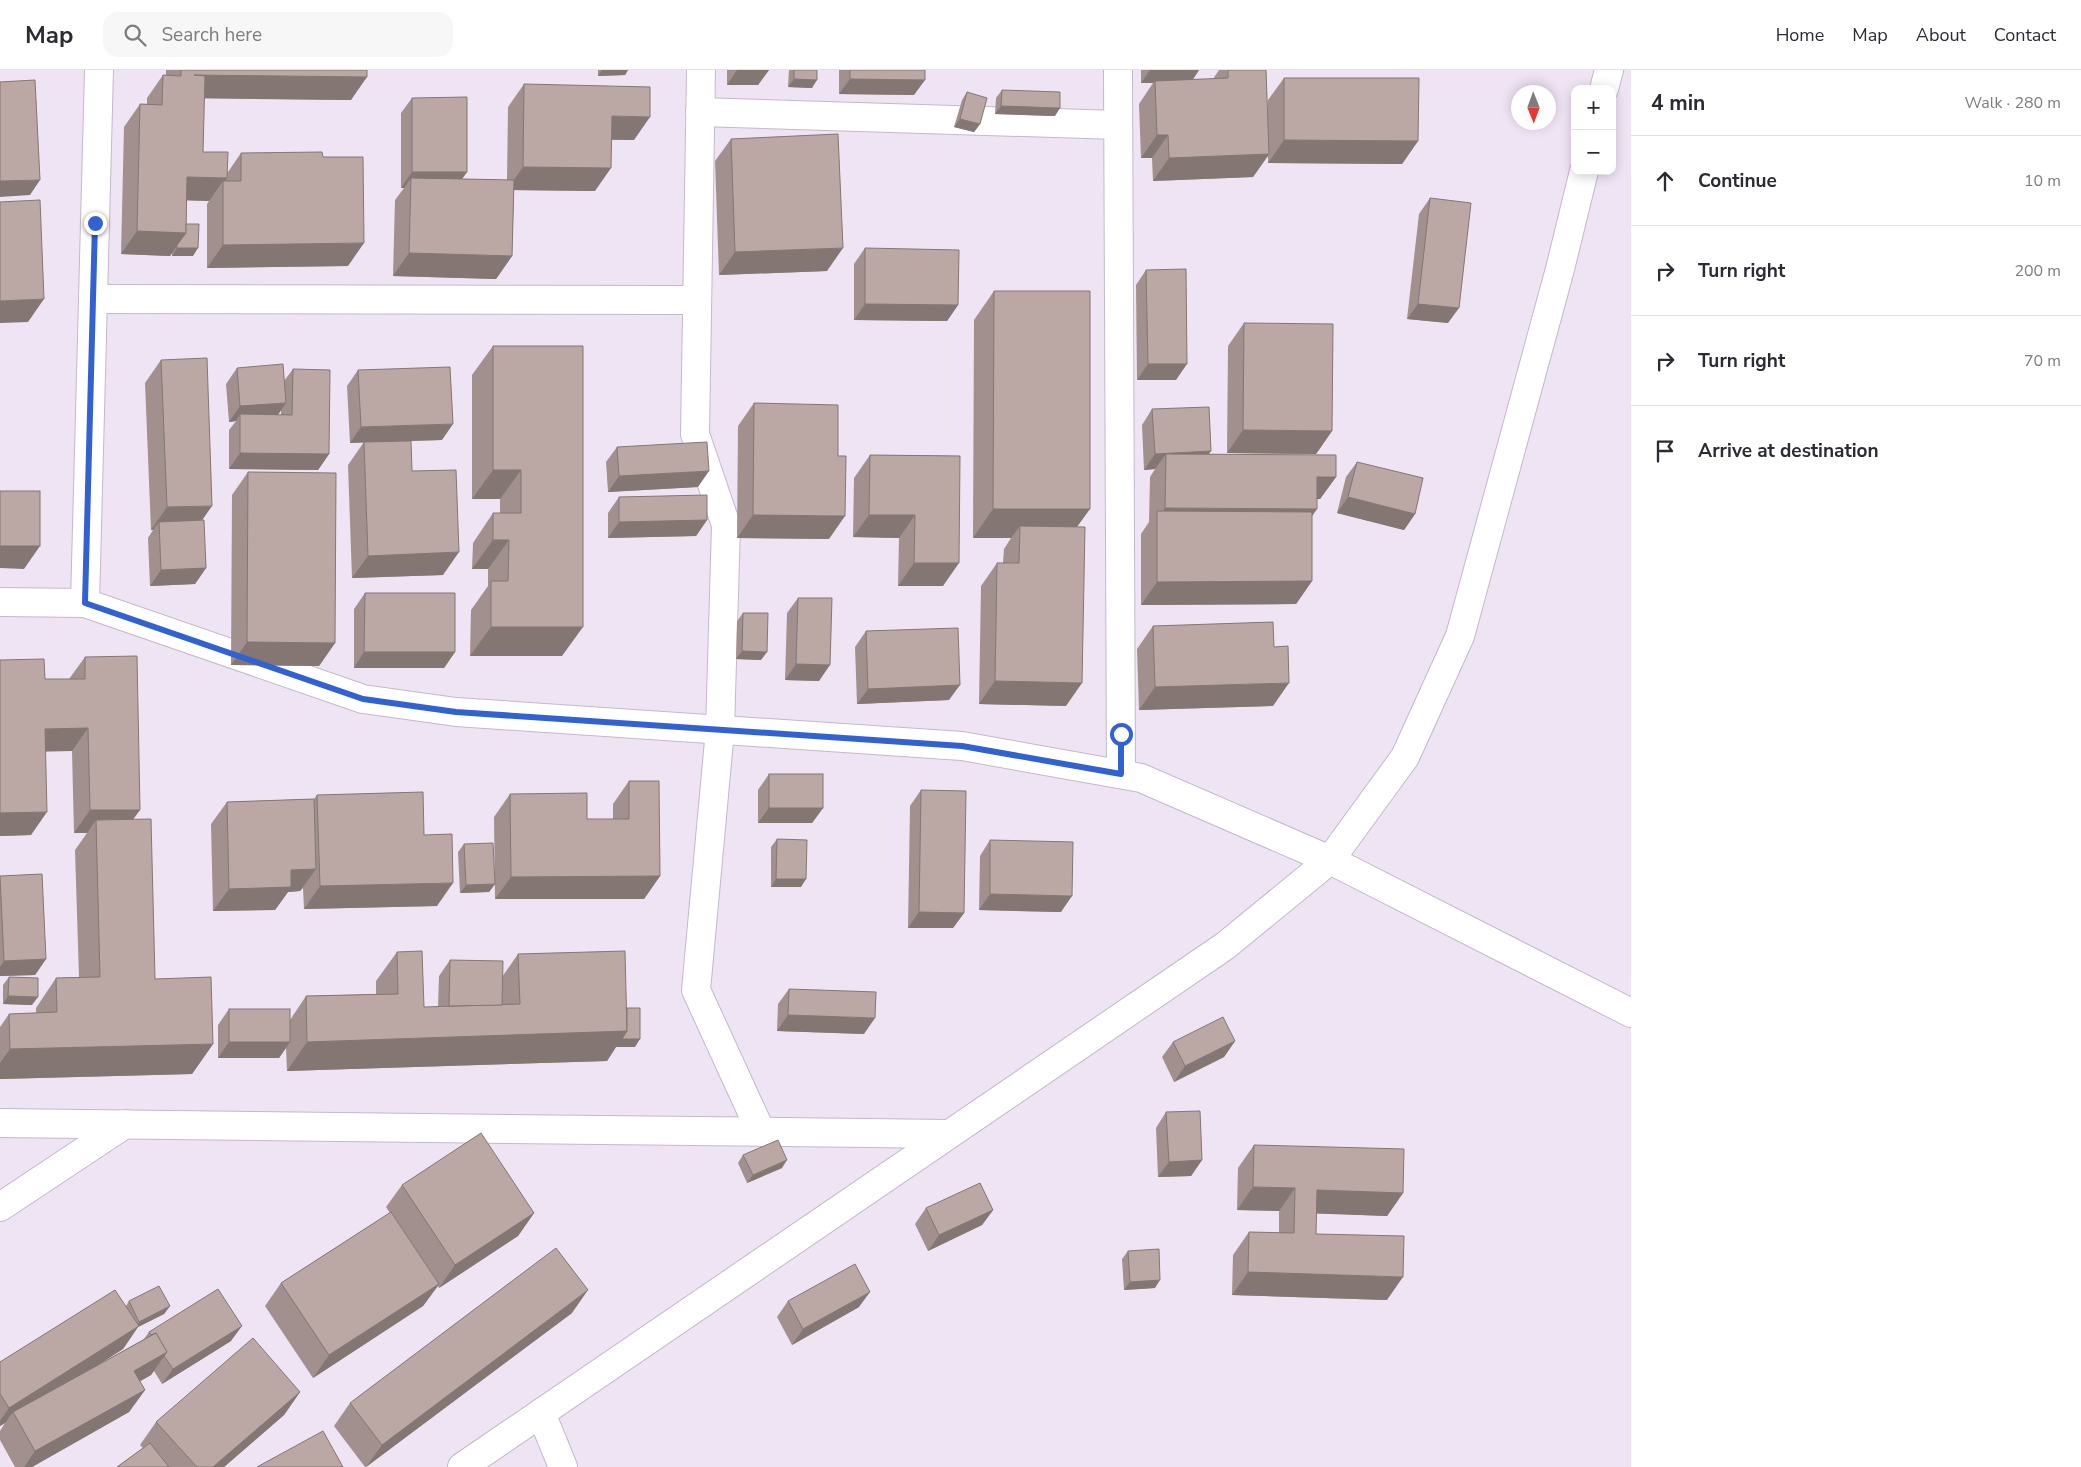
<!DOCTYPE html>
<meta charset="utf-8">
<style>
body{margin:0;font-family:"Nunito Sans",sans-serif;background:#f7f7f7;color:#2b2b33}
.controls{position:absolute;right:15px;top:15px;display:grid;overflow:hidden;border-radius:10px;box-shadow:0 2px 12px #0003}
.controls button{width:45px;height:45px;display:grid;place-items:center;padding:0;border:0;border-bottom:1px solid #e1e1e2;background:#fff;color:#2b2b33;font:25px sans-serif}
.compass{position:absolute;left:1511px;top:15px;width:45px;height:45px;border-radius:50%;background:#fff;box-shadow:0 2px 12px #0003;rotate:179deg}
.stop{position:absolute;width:15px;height:15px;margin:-11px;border:4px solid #3262d1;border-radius:50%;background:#fff}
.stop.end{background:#3262d1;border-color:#fff;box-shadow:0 1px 5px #0008}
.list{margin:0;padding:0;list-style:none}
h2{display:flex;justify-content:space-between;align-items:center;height:65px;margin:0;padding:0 20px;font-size:21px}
h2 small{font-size:16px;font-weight:400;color:#7c7c81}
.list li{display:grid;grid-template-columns:32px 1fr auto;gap:15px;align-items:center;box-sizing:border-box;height:90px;padding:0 20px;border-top:1px solid #e1e1e2}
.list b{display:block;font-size:19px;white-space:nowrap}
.list em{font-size:16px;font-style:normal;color:#7c7c81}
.icon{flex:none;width:28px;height:28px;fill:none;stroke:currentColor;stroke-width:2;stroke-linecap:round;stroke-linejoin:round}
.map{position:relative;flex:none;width:1631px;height:1397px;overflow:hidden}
header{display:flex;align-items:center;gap:30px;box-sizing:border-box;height:70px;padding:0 25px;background:#fff;border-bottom:1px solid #e1e1e2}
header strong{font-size:24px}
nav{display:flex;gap:28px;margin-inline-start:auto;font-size:18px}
.search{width:350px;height:45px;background:#f7f7f7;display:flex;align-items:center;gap:12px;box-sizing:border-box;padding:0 18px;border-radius:15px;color:#7c7c81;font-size:19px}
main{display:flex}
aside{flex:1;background:#fff}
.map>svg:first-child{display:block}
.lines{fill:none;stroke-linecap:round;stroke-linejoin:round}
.street-casing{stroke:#c3b9c8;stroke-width:30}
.secondary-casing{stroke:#c3b9c8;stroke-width:30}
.street{stroke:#fff;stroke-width:28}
.secondary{stroke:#fff;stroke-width:28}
.wall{fill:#a1908d;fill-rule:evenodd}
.shaded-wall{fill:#837673}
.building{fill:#bba8a4;stroke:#837673}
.route{stroke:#3262d1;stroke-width:6}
</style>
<header>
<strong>Map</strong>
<div class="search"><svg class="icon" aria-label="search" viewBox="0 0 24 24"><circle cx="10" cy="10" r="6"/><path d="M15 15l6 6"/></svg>Search here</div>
<nav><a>Home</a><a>Map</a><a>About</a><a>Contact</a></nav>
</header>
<main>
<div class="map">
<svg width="1631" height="1397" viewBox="0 0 1631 1397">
<rect width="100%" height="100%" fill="#efe4f4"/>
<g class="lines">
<g class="street-casing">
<g id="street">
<polyline points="701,0 695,364 726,455 720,660 696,920 761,1062"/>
<polyline points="1118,0 1121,704"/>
<polyline points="700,42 1118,55"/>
<polyline points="93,229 696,230"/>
<polyline points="0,532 85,533 363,629 456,642 962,676 1141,708 1330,790 1631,943"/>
<polyline points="85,533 99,0"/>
<polyline points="0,1053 949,1064"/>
<polyline points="0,1137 125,1054"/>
<polyline points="541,1343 563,1397"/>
</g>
</g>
<g class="secondary-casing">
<g id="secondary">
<polyline points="1604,19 1609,0"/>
<polyline points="462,1397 1225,876 1330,790 1405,687 1460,566 1560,199 1584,101"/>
</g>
</g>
<use href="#street" class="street"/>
<use href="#secondary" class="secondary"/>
</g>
<g class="wall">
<polygon points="166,0 367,0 351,30 204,28 203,82 228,102 241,83 323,87 348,196 207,198 207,134 209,131 187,130 186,154 193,186 172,186 172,183 170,186 121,184 124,57 140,34 147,34 147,28 163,5 166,5"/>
<polygon points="598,0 628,0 625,5 598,6"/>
<polygon points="727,0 769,0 758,15 727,15"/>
<polygon points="789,0 817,0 812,18 788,17"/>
<polygon points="839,0 925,0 914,25 839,24"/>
<polygon points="1141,0 1199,0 1193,9 1213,9 1219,0 1266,0 1268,58 1268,30 1284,8 1418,71 1402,94 1268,93 1268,86 1253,107 1153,111 1152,88 1141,88 1139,34 1153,13 1141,13"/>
<polygon points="524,14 634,70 612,70 595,121 514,120 512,186 496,209 393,206 395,130 404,118 401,118 401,43 412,28 467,102 462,109 507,110 508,37"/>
<polygon points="1002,20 1055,46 995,44 996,28"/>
<polygon points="967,22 980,54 974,62 954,57 962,30"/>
<polygon points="731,69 827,201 719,205 715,91"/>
<polygon points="1430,128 1448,253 1407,249 1419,144"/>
<polygon points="865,178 958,235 947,251 854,250 854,194"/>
<polygon points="1146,200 1176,310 1137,310 1136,215"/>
<polygon points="994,221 1077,457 1066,636 979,634 981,516 997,493 1003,493 1004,479 1011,468 973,468 974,250"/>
<polygon points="1244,253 1332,361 1316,384 1227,383 1228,276"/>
<polygon points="493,276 562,586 470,586 471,540 488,516 488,499 472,499 473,473 493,443 500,443 500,429 472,429 472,305"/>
<polygon points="161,290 202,450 206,498 195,514 150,516 148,468 153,460 151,460 145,313"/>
<path d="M237 298 284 311 293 299 329 384 318 400 229 399V360L236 351 229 352 226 314ZM281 340V345H278Z"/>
<polygon points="358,300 442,370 398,371 412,401 443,505 352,508 348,395 364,372 350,373 347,316"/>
<polygon points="754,333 829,469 737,468 738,356"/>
<polygon points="1152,339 1209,384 1336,407 1320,429 1317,429 1312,446 1312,511 1296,534 1141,535 1141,464 1149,452 1150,407 1155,399 1144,400 1142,355"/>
<polygon points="617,377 698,417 608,422 606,392"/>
<polygon points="870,385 960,386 943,516 898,516 899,468 853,467 854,408"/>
<polygon points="1357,392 1415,444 1404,460 1337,443 1346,407"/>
<polygon points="248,402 335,573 319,596 231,595 232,425"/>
<polygon points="619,427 707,450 696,466 608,468 608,443"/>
<polygon points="365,523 455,582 444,598 354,598 354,539"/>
<polygon points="798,528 819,611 785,610 787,543"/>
<polygon points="743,543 761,590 736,589 737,551"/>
<polygon points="1153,556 1273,636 1139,640 1137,579"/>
<polygon points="866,561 949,630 857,634 855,577"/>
<polygon points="85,587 133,749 155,909 213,974 192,1004 0,1009 0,957 9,944 36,943 36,938 56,908 79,907 75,780 87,763 74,763 72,681 45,681 31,765 0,766 0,590 45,609 69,609"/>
<polygon points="769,704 823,738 812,753 758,753 758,720"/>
<polygon points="629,711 660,806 644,829 495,829 494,747 510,724 587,749 613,749 613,734"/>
<polygon points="921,720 964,843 953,858 908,858 910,736"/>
<polygon points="317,725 424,765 437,836 304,839 303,818 300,821 288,822 275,840 213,841 211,754 227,732 314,729"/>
<polygon points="777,769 801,817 771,817 771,777"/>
<polygon points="990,770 1061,842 979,840 980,786"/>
<polygon points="464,774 495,814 489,822 460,823 458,782"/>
<polygon points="0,806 46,889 35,905 0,906"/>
<polygon points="397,882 424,937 438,937 439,906 450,890 502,907 518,884 627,938 635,977 616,977 607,991 287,1001 286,978 279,988 218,988 218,955 229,939 290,950 306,926 376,924 376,911"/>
<polygon points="9,907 32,935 3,934 3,915"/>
<polygon points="789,919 864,964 777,961 778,934"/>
<polygon points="1235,971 1224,987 1174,1012 1162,987 1173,972"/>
<polygon points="1166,1042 1202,1090 1191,1106 1158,1107 1156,1058"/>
<polygon points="1254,1075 1403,1123 1387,1146 1316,1143 1316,1164 1387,1230 1232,1225 1233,1185 1249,1162 1279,1163 1279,1141 1237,1140 1238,1098"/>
<polygon points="743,1085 782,1098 747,1113 738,1093"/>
<polygon points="402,1115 534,1143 518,1166 439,1218 438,1216 423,1236 313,1308 265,1236 281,1213 390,1143 386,1137"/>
<polygon points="926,1138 993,1140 982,1155 928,1181 915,1154"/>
<polygon points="1128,1181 1155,1218 1124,1220 1122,1189"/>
<polygon points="129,1231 170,1236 164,1244 138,1257 123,1279 95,1297 144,1269 149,1262 231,1271 162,1314 154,1301 151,1305 140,1311 145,1320 129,1342 32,1397 15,1397 0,1370 0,1361 5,1353 0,1356 0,1292 126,1236"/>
<polygon points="788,1231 859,1237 792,1275 777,1247"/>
<polygon points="572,1243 366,1397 365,1397 334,1356 350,1333"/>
<polygon points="300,1322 284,1345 224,1397 117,1397 143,1378 140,1375 156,1352"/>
</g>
<g class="shaded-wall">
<polygon points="602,0 628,0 625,5 598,6"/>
<polygon points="737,0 769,0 758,15 727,15"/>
<polygon points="1150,0 1199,0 1190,14 1155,11 1153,13 1141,13"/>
<polygon points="194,5 367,7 351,30 178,28"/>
<polygon points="794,9 817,10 812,18 788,17"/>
<polygon points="850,9 925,10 914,25 839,24"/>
<polygon points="1001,36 1060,38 1055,46 995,44"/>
<polygon points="612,46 650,47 634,70 596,69"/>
<polygon points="960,49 980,54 974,62 954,57"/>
<polygon points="1157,65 1168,65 1152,88 1141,88"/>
<polygon points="1284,70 1418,71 1402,94 1268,93"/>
<polygon points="1269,84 1253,107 1153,111 1169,88"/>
<polygon points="523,97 611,98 595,121 507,120"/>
<polygon points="412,102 467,102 456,117 411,108 404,118 401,118"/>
<polygon points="187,107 227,108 223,114 223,111 209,131 171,130"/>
<polygon points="40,110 30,125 0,127 0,111"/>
<polygon points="137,161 186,163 170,186 121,184"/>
<polygon points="364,173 348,196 207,198 223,175"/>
<polygon points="177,178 198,178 193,186 172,186"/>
<polygon points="843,178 827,201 719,205 735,182"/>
<polygon points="409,183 512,186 496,209 393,206"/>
<polygon points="44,229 28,252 0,253 0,231"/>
<polygon points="865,234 958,235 947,251 854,250"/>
<polygon points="1418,234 1459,238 1448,253 1407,249"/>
<polygon points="1148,294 1187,294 1176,310 1137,310"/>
<polygon points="286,333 275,349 240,344 236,351 229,352 240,336"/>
<polygon points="453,354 442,370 350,373 361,357"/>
<polygon points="1243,360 1332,361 1316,384 1227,383"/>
<polygon points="1211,381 1200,397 1166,384 1155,399 1144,400 1155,384"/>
<polygon points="240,383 329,384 318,400 229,399"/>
<polygon points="493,400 521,400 500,429 472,429"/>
<polygon points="709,401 698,417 608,422 619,406"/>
<polygon points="1317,407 1336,407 1320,429 1301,430"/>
<polygon points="1348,427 1415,444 1404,460 1337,443"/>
<polygon points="212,436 196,459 159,452 153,460 151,460 167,437"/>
<polygon points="1165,438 1317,439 1301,462 1157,450"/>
<polygon points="993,439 1090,439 1069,468 1020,456 1011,468 973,468"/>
<polygon points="753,445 845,446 829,469 737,468"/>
<polygon points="869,445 915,445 899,468 853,467"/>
<polygon points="707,450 696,466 608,468 619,452"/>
<polygon points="493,470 509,470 488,499 472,499"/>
<polygon points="0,476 40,476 24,499 0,498"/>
<polygon points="459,482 443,505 352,508 368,486"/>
<polygon points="914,493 959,493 943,516 898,516"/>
<polygon points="206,498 195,514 150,516 161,500"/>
<polygon points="1312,511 1296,534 1141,535 1157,512"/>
<polygon points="491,557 583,557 562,586 470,586"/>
<polygon points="247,572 335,573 319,596 231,595"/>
<polygon points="742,581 767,582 761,590 736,589"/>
<polygon points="364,582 455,582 444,598 354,598"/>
<polygon points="796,594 830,595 819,611 785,610"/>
<polygon points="995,611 1082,613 1066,636 979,634"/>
<polygon points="1289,613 1273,636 1139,640 1155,617"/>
<polygon points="960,615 949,630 857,634 868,619"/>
<polygon points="88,658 72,681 29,682 45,659"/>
<polygon points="769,738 823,738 812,753 758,753"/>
<polygon points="90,740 140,740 124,762 96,750 87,763 74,763"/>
<polygon points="47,742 31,765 0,766 0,743"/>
<polygon points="316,799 300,821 288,822 275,840 213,841 229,819 291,800"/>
<polygon points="660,806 644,829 495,829 511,807"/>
<polygon points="776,809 806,809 801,817 771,817"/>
<polygon points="453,813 437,836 304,839 320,816"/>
<polygon points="495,814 489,822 460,823 466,815"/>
<polygon points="990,824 1072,826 1061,842 979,840"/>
<polygon points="919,842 964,843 953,858 908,858"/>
<polygon points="46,889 35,905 0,906 0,897 4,891"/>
<polygon points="8,926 38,927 32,935 3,934"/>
<polygon points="788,945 875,948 864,964 777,961"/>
<polygon points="627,961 640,969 635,977 616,977 607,991 287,1001 307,972"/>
<polygon points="1235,971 1224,987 1174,1012 1185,996"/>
<polygon points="229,972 290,972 279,988 218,988"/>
<polygon points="213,974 192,1004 0,1009 0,993 10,979"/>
<polygon points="787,1090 782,1098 747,1113 753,1105"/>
<polygon points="1202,1090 1191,1106 1158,1107 1169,1092"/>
<polygon points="1253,1117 1295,1118 1279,1141 1237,1140"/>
<polygon points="1317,1120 1403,1123 1387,1146 1301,1143"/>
<polygon points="993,1140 982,1155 928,1181 939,1165"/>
<polygon points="534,1143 518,1166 439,1218 455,1195"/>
<polygon points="1248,1202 1403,1207 1387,1230 1232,1225"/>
<polygon points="1160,1210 1155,1218 1124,1220 1130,1212"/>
<polygon points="439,1214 423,1236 313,1308 329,1285"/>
<polygon points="588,1220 572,1243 366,1397 382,1375"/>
<polygon points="870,1222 859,1237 792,1275 803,1259"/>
<polygon points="170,1236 164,1244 138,1257 123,1279 16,1347 13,1342 5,1353 0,1356 0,1351 9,1338 134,1259 139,1252"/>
<polygon points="242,1256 231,1271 162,1314 173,1299"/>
<polygon points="167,1282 151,1305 118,1324 134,1301"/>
<polygon points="145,1320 129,1342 32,1397 24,1397 35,1381"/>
<polygon points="300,1322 284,1345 224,1397 213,1397"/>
</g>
<g class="building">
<polygon points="181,0 367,0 367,7 194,5 205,6 203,82 228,82 227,108 187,107 186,163 137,161 140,34 162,35 163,5 181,6"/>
<polygon points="794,0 817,0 817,10 794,9"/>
<polygon points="850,0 925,0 925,10 850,9"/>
<polygon points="1228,0 1266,0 1269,84 1169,88 1168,65 1157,65 1155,11 1228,8"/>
<polygon points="1284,8 1419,8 1418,71 1284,70"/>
<polygon points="35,10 40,110 0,111 0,12"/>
<polygon points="524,14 650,17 650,47 612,46 611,98 523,97"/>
<polygon points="1002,20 1060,22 1060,38 1001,36"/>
<polygon points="967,22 987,28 980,54 960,49"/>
<polygon points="467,27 467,102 412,102 412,28"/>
<polygon points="838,64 843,178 735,182 731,69"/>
<polygon points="322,82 323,87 363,87 364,173 223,175 223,111 241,111 241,83"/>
<polygon points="411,108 514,110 512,186 409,183"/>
<polygon points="1430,128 1471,133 1459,238 1418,234"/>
<polygon points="40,130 44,229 0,231 0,132"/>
<polygon points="186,154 199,154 198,178 177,178 177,175 186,163"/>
<polygon points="865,178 959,180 958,235 865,234"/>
<polygon points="1186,199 1187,294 1148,294 1146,200"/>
<polygon points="994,221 1090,221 1090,439 993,439"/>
<polygon points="1244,253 1333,254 1332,361 1243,360"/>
<polygon points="493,276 583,276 583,557 491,557 491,511 508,511 509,470 493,470 493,443 521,443 521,400 493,400"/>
<polygon points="207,288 212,436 167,437 161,290"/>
<polygon points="283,294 286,333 240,336 237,298"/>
<polygon points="450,297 453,354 361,357 358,300"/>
<polygon points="293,299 330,300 329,384 240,383 240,344 292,345"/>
<polygon points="754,333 838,335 838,386 846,386 845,446 753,445"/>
<polygon points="1209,337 1211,381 1155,384 1152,339"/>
<polygon points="411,371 412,401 456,400 459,482 368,486 364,372"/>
<polygon points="707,372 709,401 619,406 617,377"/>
<polygon points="1166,384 1336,385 1336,407 1317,407 1317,439 1165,438"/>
<polygon points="870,385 960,386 959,493 914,493 915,445 869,445"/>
<polygon points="1357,392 1423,408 1415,444 1348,427"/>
<polygon points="248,402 336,403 335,573 247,572"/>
<rect x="0" y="421" width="40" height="55"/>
<polygon points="707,425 707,450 619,452 619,427"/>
<polygon points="1157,441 1312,442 1312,511 1157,512"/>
<polygon points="204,450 206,498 161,500 159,452"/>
<polygon points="1020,456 1085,457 1082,613 995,611 997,493 1019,493"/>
<polygon points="365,523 455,523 455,582 364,582"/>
<polygon points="798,528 832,528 830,595 796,594"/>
<polygon points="743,543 768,543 767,582 742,581"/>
<polygon points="1273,552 1274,577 1288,576 1289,613 1155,617 1153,556"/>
<polygon points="958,558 960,615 868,619 866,561"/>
<polygon points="137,586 140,740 90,740 88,658 45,659 47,742 0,743 0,590 44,589 45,609 85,609 85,587"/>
<rect x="769" y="704" width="54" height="34"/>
<polygon points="629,711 659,711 660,806 511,807 510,724 587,723 587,749 629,749"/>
<polygon points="921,720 966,721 964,843 919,842"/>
<polygon points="423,722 424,765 452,764 453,813 320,816 317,725"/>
<polygon points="314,729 316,799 291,800 291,817 229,819 227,732"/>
<polygon points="151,749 155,909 211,907 213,974 10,979 9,944 57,942 56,908 100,907 96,750"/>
<polygon points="777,769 807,770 806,809 776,809"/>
<polygon points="990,770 1073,772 1072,826 990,824"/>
<polygon points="493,773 495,814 466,815 464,774"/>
<polygon points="42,804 46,889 4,891 0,806"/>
<polygon points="422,881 424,937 520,934 518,884 625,881 627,961 307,972 306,926 398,924 397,882"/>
<polygon points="450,890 503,891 502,935 449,936"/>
<polygon points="9,907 38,908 38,927 8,926"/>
<polygon points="789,919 876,922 875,948 788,945"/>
<polygon points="627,938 640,938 640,969 622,969 627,961"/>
<rect x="229" y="939" width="61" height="33"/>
<polygon points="1223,947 1235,971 1185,996 1173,972"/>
<polygon points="1200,1041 1202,1090 1169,1092 1166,1042"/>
<polygon points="481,1063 534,1143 455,1195 402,1115"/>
<polygon points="778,1070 787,1090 753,1105 743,1085"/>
<polygon points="1254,1075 1404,1079 1403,1123 1317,1120 1316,1164 1404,1166 1403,1207 1248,1202 1249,1162 1294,1163 1295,1118 1253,1117"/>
<polygon points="980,1113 993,1140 939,1165 926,1138"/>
<polygon points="391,1142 439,1214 329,1285 281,1213"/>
<polygon points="556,1178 588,1220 382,1375 350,1333"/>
<polygon points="1159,1179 1160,1210 1130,1212 1128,1181"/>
<polygon points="855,1194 870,1222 803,1259 788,1231"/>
<polygon points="159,1216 170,1236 139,1252 129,1231"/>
<polygon points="218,1219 242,1256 173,1299 164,1286 167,1282 156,1263 151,1265 149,1262"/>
<polygon points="115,1220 139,1256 9,1338 0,1324 0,1292"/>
<polygon points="156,1263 167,1282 134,1301 145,1320 35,1381 13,1342"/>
<polygon points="253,1268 300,1322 213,1397 197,1397 156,1352"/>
<polygon points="323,1361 343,1397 257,1397"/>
<polygon points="150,1373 169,1397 117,1397"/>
</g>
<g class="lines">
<polyline class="route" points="95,153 85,533 363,629 456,642 962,676 1121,704 1121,664"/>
</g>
</svg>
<div class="controls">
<button>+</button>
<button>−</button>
</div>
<svg class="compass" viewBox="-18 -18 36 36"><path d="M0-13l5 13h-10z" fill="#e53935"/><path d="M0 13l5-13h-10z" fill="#7c7c81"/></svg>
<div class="stop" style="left:1121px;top:664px"></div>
<div class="stop end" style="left:95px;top:153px"></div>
</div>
<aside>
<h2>4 min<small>Walk · 280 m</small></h2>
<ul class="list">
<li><svg class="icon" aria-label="ahead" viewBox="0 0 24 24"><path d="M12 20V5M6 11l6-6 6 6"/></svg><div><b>Continue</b></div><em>10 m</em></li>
<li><svg class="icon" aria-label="right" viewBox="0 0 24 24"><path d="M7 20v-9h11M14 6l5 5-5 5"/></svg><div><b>Turn right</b></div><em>200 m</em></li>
<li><svg class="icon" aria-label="right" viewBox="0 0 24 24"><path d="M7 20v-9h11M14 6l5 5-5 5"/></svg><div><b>Turn right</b></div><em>70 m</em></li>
<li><svg class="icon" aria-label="arrive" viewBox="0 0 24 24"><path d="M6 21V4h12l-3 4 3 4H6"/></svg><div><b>Arrive at destination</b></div></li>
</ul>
</aside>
</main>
